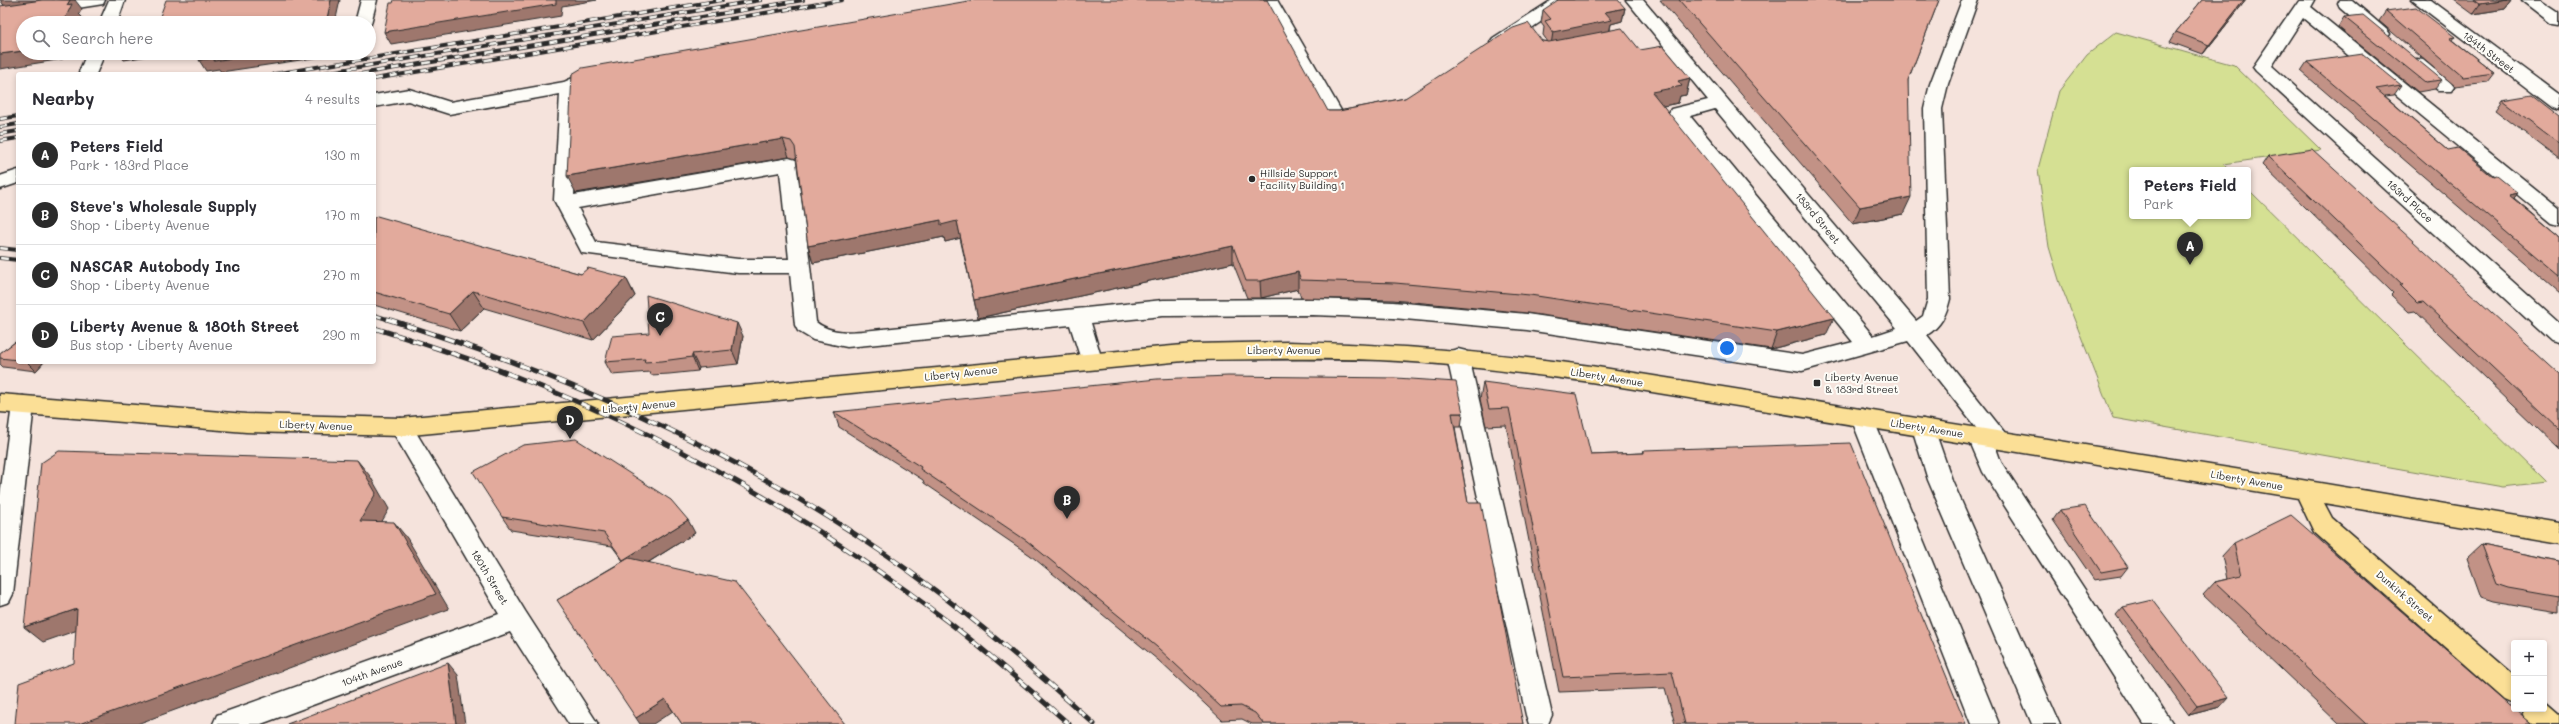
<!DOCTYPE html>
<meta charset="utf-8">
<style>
body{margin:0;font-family:Mali,sans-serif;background:#f7f7f7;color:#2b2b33}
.controls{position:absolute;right:12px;bottom:12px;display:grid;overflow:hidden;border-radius:4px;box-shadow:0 2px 6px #0003}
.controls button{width:36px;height:36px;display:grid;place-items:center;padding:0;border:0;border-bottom:1px solid #e1e1e2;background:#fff;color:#2b2b33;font:20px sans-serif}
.you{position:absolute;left:1727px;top:348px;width:14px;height:14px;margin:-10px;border:3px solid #fff;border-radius:50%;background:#1a73e8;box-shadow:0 0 0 6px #1a73e833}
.badge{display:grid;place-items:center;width:26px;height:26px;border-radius:50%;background:#2b2b2b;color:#fff;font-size:13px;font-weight:700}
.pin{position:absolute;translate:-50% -33px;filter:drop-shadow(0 1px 2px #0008)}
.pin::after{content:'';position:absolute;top:21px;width:14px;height:12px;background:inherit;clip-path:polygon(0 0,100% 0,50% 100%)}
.popup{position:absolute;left:2129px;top:167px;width:122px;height:52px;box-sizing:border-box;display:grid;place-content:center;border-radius:4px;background:#fff;filter:drop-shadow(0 1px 3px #0005);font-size:13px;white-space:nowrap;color:#7c7c81}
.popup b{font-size:15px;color:#2b2b33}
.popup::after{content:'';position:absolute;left:50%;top:100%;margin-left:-8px;border:8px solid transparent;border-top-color:#fff}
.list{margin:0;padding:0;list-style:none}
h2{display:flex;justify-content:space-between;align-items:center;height:52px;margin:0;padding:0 16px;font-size:17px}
h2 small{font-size:13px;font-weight:400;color:#7c7c81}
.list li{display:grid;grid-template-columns:26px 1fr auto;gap:12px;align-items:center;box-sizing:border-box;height:60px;padding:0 16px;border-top:1px solid #e1e1e2}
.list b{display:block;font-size:15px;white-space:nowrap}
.list p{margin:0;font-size:13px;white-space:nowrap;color:#7c7c81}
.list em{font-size:13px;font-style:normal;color:#7c7c81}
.icon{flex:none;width:22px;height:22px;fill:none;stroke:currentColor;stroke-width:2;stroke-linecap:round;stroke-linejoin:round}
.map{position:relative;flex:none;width:2559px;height:724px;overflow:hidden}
.search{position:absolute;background:#fff;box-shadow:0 2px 6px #0003;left:16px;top:16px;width:360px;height:44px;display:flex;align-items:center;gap:10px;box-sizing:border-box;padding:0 14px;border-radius:22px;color:#7c7c81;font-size:15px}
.panel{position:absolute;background:#fff;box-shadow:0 2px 6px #0003;left:16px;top:72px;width:360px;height:292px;border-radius:4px}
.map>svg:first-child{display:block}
.green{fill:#d5e093;stroke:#80865f}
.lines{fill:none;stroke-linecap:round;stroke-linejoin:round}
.minor-casing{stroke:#2b2b2b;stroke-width:3}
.major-casing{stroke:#2b2b2b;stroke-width:3}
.minor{fill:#fdfcf7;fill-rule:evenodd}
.major{fill:#fbdf96;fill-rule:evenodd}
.rail-far1-casing{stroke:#2b2b2b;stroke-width:4}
.rail-casing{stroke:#2b2b2b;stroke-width:5}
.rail-far1{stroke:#fdfcf7;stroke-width:2.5;stroke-dasharray:8;stroke-linecap:butt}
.rail{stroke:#fdfcf7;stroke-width:3.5;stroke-dasharray:10;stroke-linecap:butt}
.wall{fill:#c29286;stroke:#2b2b2b}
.shaded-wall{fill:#9e776d;stroke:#2b2b2b}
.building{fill:#e2aa9c;stroke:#2b2b2b}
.poi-dot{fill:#2b2b2b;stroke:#fdfcf7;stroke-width:1.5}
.labels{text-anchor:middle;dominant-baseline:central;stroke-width:4;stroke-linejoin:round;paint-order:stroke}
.street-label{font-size:10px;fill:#2b2b2b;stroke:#fdfcf7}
.poi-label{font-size:10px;fill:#2b2b2b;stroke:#fdfcf7;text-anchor:start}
</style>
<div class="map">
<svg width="2559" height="724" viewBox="0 0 2559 724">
<rect width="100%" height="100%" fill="#f5e3dc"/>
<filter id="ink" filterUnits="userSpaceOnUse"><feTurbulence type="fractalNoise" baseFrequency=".025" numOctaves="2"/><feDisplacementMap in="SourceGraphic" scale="8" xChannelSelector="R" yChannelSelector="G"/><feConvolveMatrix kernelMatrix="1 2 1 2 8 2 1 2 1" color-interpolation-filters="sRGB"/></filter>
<g filter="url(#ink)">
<polygon class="green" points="2116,32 2234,65 2321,150 2223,164 2229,170 2132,170 2132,216 2248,216 2248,189 2545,482 2503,487 2113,418 2060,283 2049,247 2038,169 2059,91 2087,55"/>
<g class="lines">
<g class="minor-casing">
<g id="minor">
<polygon points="64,0 105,0 103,4 97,5 0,20 0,10"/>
<polygon points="109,0 125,0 117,23 99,23"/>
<polygon points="361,0 377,0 370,27 369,23 355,23"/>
<polygon points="1261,0 1277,0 1343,114 1358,111 1365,113 1367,117 1365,121 1338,127 1331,125"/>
<polygon points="1552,0 1573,0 1505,46 1493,46 1490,42 1493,38"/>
<path d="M1626 0H1643L1916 321 1923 316 1928 299 1924 109 1930 84 1962 0H1978L1948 84 1942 109 1950 299C1946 315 1941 326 1927 335L2005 433 2009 439 2005 445 1996 448 2001 462 2173 724H2144L1983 472 1968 437 1972 431 1977 429 1908 341 1802 371 1527 330 1393 318 1313 315 1163 316 1091 323 1102 360 1099 366 1091 368 1083 366 1070 325 847 347 813 340 798 331 795 325 790 273H738L582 253 554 200 560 94 449 114 408 101 374 107V95L409 89 450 102 564 82C577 76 592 68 606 72L609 76 606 80 589 83 578 90 574 195 789 158 796 160 799 164 816 322C832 335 854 332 873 330L1163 300 1313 299 1393 302 1527 314 1802 355 1853 342 1671 117 1669 113 1671 109 1708 100ZM1715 109 1897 328 1873 336 1690 116ZM780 172 789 259H738L596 242 578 208Z"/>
<polygon points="2299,0 2315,0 2311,7 2559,208 2559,225 2552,223 2303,18 2272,66 2559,323 2559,343 2551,341 2256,71 2253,67"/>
<polygon points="2340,0 2352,0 2387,30 2390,34 2387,38 2375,38 2340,8 2338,4"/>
<polygon points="2412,0 2431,0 2559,95 2559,110 2553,108"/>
<polygon points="2522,0 2541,0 2559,12 2559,25 2553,24"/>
<polygon points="87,53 105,53 96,74 80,74 79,72"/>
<polygon points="2417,59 2423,60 2451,83 2454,87 2451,91 2439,91 2411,68 2408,64 2411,60"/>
<polygon points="18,170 18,183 0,189 0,176"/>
<polygon points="1458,349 1466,351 1469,357 1552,715 1548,724 1529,724 1526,715 1447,357 1450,351"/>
<polygon points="23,396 31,399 34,405 13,594 9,602 0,605 0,496 12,405 15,399"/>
<polygon points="1862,409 1870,412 1873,418 1999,724 1971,724 1851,418 1854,412"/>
<polygon points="401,418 409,421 525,611 598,724 569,724 510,632 261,724 213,724 217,715 499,614 390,427 393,421"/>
<polygon points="1923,419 1931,422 1934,428 1952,480 2060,724 2032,724 1928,480 1912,428 1915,422"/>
</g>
</g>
<g class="major-casing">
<g id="major">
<path d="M1287 342C1389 344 1490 352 1591 366L2260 473 2559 523V543L2324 503 2332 518 2514 675V704L2505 700 2314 532 2298 498 1591 382C1521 373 1450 363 1379 360 1318 358 1256 359 1194 360L401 436 246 432 0 412V394L246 414 401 418 1194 344Z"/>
<polygon points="2544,701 2559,714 2559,724 2532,724 2524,718 2521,709 2544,709"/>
</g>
</g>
<use href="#minor" class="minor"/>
<use href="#major" class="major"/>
<g class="rail-far1-casing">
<g id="rail-far1">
<polyline points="274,74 722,0"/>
<polyline points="317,74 761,0"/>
<polyline points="360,74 803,0"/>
<polyline points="374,79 842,0"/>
<polyline points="0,119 18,116"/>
<polyline points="0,127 18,124"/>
<polyline points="0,134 18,131"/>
<polyline points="0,141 18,138"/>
<polyline points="0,248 18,250"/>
<polyline points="0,258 18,260"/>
<polyline points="374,315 390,320"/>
</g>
</g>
<g class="rail-casing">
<g id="rail">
<path d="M387 319C573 377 750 457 909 571 974 618 1035 670 1094 724"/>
<path d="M374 328C426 344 477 361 527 381 679 441 822 525 951 624 992 656 1030 690 1069 724"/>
</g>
</g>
<use href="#rail-far1" class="rail-far1"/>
<use href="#rail" class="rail"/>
</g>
<g class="wall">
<polygon points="1660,0 1939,0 1908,80 1903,214 1853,224"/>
<polygon points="2202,0 2246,0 2203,54 2170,42 2176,32"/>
<polygon points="2454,0 2512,0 2505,9 2473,14"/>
<polygon points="1625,8 1622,21 1611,24 1610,30 1640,50 1690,78 1686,95 1680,96 1678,103 1663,106 1826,335 1771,349 1527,313 1393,300 1301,298 1298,289 1261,298 1247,298 1233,263 978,318 960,238 945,242 944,237 813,263 808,246 796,159 789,157 576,193 572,74 1328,111 1339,111 1405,98 1542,41 1548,42 1543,35 1544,27 1541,23 1543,10"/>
<polygon points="2386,11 2455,37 2453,40 2495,73 2488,82 2455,86 2379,21"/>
<polygon points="2344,17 2442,80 2435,89 2418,92 2338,27"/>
<polygon points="2307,62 2401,85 2394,95 2385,96 2448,150 2518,193 2514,198 2559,236 2559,293 2301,71"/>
<polygon points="2502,100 2559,116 2559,159 2495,110"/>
<polygon points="2268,156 2559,374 2559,449 2415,311 2409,312 2391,295 2393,293 2262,165"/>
<polygon points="374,218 581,274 626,278 635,296 593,340 484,308 460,331 374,305"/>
<polygon points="743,336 738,364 699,368 698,371 669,374 651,375 650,372 612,375 605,362"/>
<polygon points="18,340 18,362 44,362 36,371 3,367 0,364 0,353"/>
<polygon points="1483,382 1591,455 1643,453 1644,450 1966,724 1675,724 1665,688 1559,692 1506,425 1486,426 1480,399"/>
<polygon points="834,412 1463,413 1461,427 1455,427 1468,503 1523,724 1252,724 1242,719 1222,720 1158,660 1030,555 924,483 923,480 839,427"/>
<polygon points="2060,510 2128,567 2121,576 2094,580 2053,520"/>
<polygon points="502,517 695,533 649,562 845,724 682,724 673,711 557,600 623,561 612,546 511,530"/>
<polygon points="2234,543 2531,724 2339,724 2203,595 2215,582 2227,579 2222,556"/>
<polygon points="2481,545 2559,561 2559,612 2493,601 2481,597 2467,558"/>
<polygon points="2123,607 2220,707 2189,715 2116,615"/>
</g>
<g class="shaded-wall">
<polygon points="0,0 54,0 6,8"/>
<polygon points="70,0 75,0 82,9 79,14 82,17 79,23 63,23 67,5"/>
<polygon points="331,0 340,0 335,23 326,23"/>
<polygon points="556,0 597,0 562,6 561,16 391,44 384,32"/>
<polygon points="2244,0 2246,0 2203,54 2209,45"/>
<polygon points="2508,0 2512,0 2505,9 2473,14 2480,4"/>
<polygon points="1625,8 1622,21 1611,24 1609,33 1551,45 1553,32 1605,12"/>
<polygon points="23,51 23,53 66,53 63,59 0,69 0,54"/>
<polygon points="119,53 166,53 124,60"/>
<polygon points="183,53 208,53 186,57"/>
<polygon points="265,53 328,53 327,56 221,72 219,69 206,71 199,60 215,58"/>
<polygon points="1690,78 1686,95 1680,96 1678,103 1648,109 1652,92 1678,81"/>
<polygon points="783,139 789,157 576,193 567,176"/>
<polygon points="2518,193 2510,203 2509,195"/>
<polygon points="1911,197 1903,214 1853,224 1860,207"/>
<polygon points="941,220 957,221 961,238 945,242 944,237 813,263 808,246"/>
<polygon points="1233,246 1233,263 978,318 974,300"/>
<polygon points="1298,272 1298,289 1261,298 1260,281"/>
<polygon points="626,278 635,296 593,340 584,323"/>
<polygon points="473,291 484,308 460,331 449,314"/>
<polygon points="1834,318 1826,335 1771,349 1777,332"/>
<polygon points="737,323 743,336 738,364 732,350"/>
<polygon points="692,354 699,368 698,371 692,357"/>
<polygon points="27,362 44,362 36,371"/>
<polygon points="357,460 370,476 389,509 373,537 360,521"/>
<polygon points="688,520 695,533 631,573 623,560"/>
<polygon points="394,522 407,538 449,609 137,724 79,724"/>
<polygon points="77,609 95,624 43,642 24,627"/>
<polygon points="448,663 458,675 465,724 456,724"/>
<polygon points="2228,698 2220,707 2189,715 2197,706"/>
<polygon points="665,699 673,711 653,724 640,724 636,718"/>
</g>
<g class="building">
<polygon points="42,0 70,0 67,5 72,4 63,23 23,23 23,51 0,54 0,6"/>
<polygon points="166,0 331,0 326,23 150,23 151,23 152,20 159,19"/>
<polygon points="394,0 556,0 556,4 384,32 390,3 393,3"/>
<polygon points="974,0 1267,0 1328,111 1339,111 1405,98 1513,28 1528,23 1542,41 1549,42 1622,28 1640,50 1663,46 1690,78 1678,81 1682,86 1652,92 1834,318 1777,332 1530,295 1395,283 1301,280 1298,272 1260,281 1246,281 1233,246 974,300 957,221 941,225 941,220 808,246 795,147 791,141 783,139 567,176 572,74 582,68"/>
<polygon points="1558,0 1618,0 1625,8 1605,12 1612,20 1553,32 1545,21 1551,19 1543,10"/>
<polygon points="1679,0 1939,0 1908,80 1911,197 1860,207"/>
<polygon points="2202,0 2244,0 2209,45 2176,32"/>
<polygon points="2474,0 2508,0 2480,4"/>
<polygon points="2416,7 2455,37 2450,38 2495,73 2463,77 2386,11"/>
<polygon points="2363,15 2442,80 2425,82 2344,17"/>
<polygon points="201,53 265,53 214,61 215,58 199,60"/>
<polygon points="2363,54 2401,85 2376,89 2448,150 2458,148 2493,177 2497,176 2518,193 2509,195 2559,236 2559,276 2307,62"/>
<polygon points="2532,95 2559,116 2559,143 2502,100"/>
<polygon points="2312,149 2559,374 2559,430 2423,302 2417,303 2399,285 2403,285 2268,156"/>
<polygon points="377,216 581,274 588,268 626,278 584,323 473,291 449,314 374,292 374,218"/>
<polygon points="646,295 737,323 732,350 692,354 692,357 662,361 644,362 645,359 605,362 612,336 649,333"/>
<polygon points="18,340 18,360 0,358 0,353"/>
<polygon points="1228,376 1396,378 1456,382 1463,413 1452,413 1468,503 1481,503 1523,724 1264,724 1255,713 1241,706 1221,707 1157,647 1027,541 920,469 921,467 834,412 1157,379"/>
<polygon points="1483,382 1576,394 1591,455 1644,453 1644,450 1851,443 1966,724 1685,724 1672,672 1563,677 1509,408 1489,409"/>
<polygon points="576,439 671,500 688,520 623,560 604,533 502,517 473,472 523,445"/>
<polygon points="59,451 357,460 376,493 360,521 394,522 436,594 79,724 15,724 19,683 74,663 77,609 24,627 41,463"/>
<polygon points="2085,506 2128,567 2101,572 2060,510"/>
<polygon points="2291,515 2531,724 2366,724 2215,582 2241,576 2234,543"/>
<polygon points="2481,545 2559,561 2559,597 2508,588 2496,584"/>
<polygon points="629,558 735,582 845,724 682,724 665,699 636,718 557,600"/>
<polygon points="2153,600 2228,698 2197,706 2123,607"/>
<polygon points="448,663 456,724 287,724"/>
</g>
</g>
<g class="poi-dot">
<circle cx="1252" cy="179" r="4"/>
<rect x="1813" y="379" width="8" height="8" rx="2"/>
</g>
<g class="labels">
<g class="street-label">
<text transform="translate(2489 52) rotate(37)">184th Street</text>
<text transform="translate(2410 201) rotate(42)">183rd Place</text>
<text transform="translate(1818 218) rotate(50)">183rd Street</text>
<text x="1284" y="350">Liberty Avenue</text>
<text transform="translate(961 373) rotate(-6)">Liberty Avenue</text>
<text transform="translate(1607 377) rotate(9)">Liberty Avenue</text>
<text transform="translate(639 406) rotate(-5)">Liberty Avenue</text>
<text transform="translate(316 425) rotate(2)">Liberty Avenue</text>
<text transform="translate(1927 428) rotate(9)">Liberty Avenue</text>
<text transform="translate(2247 480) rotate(10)">Liberty Avenue</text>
<text transform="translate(490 577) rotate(59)">180th Street</text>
<text transform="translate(2405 596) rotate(41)">Dunkirk Street</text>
<text transform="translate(372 672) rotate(-20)">104th Avenue</text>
</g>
<g class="poi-label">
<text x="1260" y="173">Hillside Support<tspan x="1260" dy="12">Facility Building 1</tspan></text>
<text x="1825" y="377">Liberty Avenue<tspan x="1825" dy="12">&amp; 183rd Street</tspan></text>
</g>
</g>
</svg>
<div class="controls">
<button>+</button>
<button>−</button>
</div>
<div class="you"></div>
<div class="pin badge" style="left:2190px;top:265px">A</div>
<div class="popup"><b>Peters Field</b>Park</div>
<div class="pin badge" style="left:1067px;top:519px">B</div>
<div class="pin badge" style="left:660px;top:336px">C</div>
<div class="pin badge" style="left:570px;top:439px">D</div>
<div class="search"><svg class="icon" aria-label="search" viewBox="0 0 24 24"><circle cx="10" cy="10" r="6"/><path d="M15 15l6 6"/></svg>Search here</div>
<section class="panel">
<h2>Nearby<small>4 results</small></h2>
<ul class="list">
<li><span class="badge">A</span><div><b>Peters Field</b><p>Park · 183rd Place</p></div><em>130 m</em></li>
<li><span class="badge">B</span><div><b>Steve's Wholesale Supply</b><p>Shop · Liberty Avenue</p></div><em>170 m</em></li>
<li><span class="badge">C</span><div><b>NASCAR Autobody Inc</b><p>Shop · Liberty Avenue</p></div><em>270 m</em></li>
<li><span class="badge">D</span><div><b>Liberty Avenue &amp; 180th Street</b><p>Bus stop · Liberty Avenue</p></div><em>290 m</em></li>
</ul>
</section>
</div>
